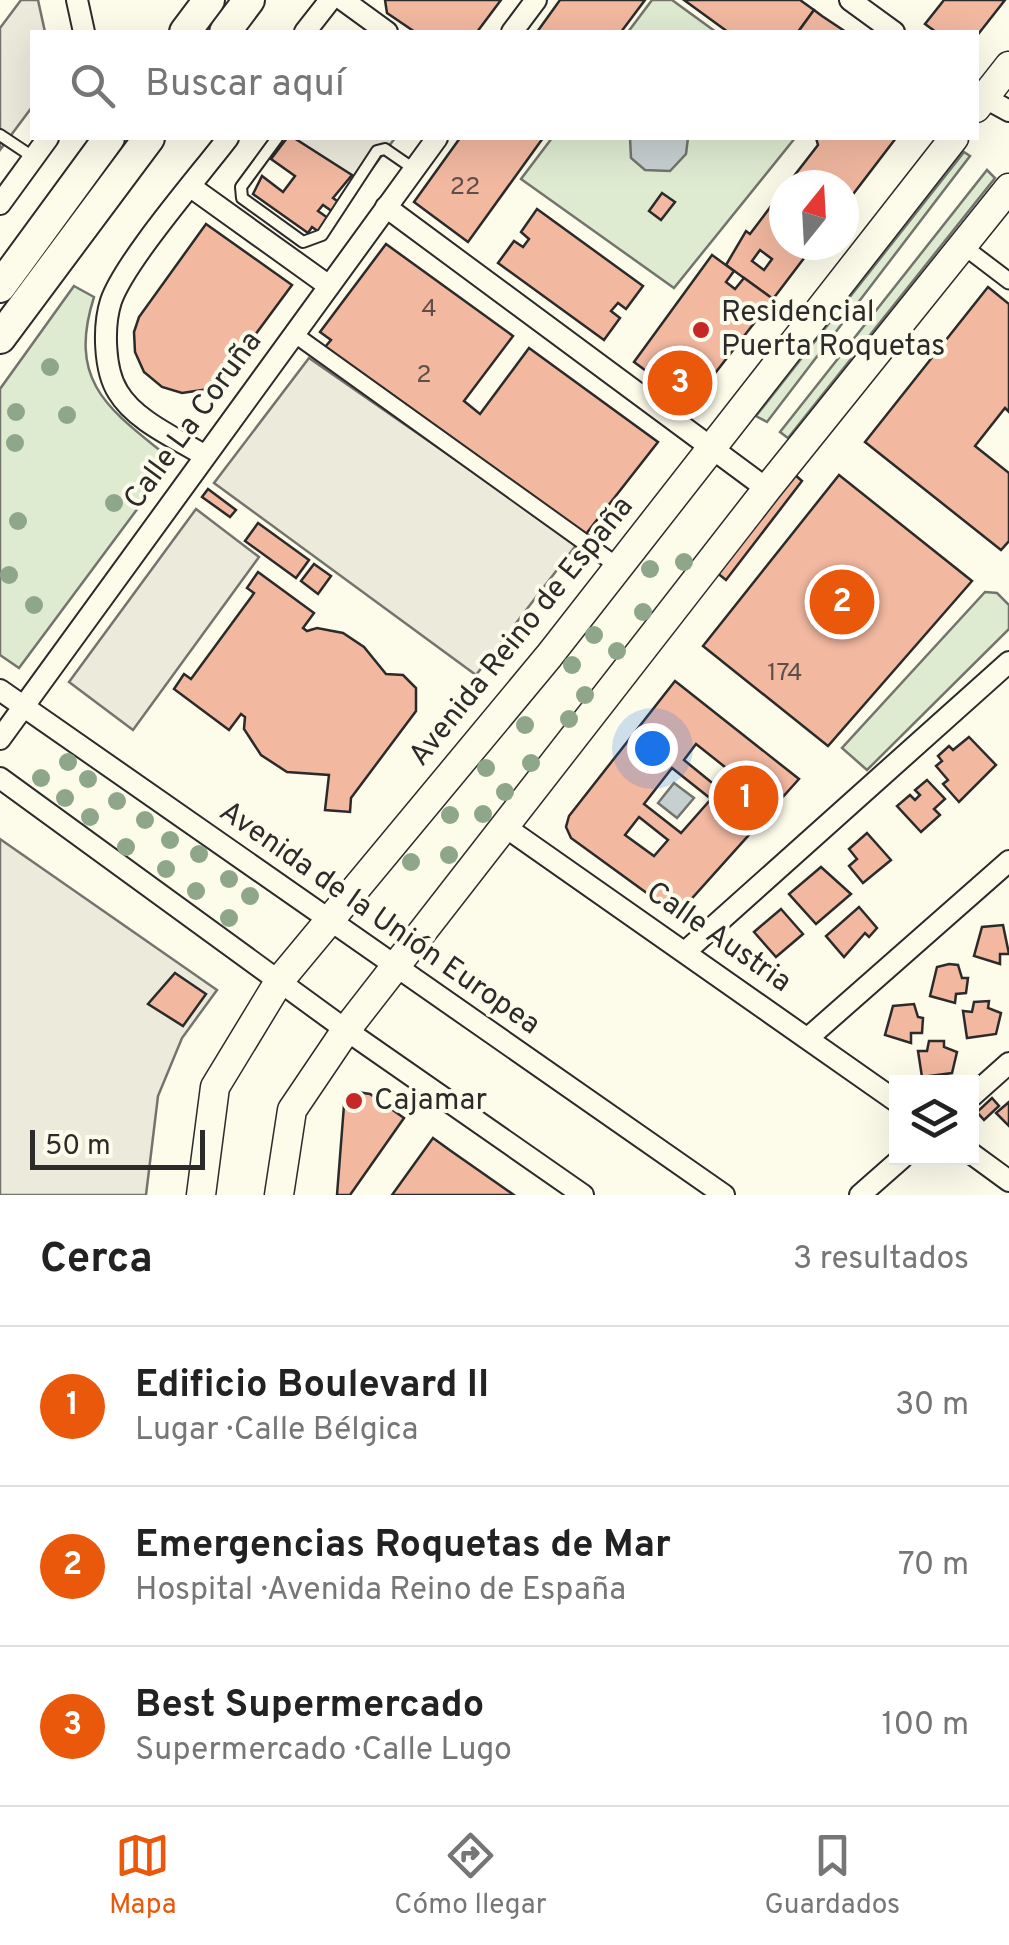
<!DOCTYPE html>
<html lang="es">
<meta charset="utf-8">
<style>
body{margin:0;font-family:Overpass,sans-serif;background:#f2f2f2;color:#222}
.controls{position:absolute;right:30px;bottom:30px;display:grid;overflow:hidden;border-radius:0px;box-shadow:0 10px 40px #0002}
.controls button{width:90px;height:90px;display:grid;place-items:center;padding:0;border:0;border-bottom:2px solid #e0e0e0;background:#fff;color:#222;font:50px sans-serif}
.compass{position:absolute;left:769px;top:170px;width:90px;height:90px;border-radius:50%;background:#fff;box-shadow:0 10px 40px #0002;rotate:18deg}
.scale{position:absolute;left:30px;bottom:25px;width:175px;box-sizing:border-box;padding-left:10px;border:5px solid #2b2b2b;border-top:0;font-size:28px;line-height:35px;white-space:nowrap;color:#2b2b2b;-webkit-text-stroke:8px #fdfbea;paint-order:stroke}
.you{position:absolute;left:652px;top:748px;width:35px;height:35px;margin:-25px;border:8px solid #fff;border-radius:50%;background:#1a73e8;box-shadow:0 0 0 15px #1a73e833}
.badge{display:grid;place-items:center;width:65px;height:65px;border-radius:50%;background:#ea580c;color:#fff;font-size:32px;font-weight:700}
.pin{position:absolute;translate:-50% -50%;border:5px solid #fff;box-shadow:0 2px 10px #0006}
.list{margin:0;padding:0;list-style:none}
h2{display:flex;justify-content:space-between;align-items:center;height:130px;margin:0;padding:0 40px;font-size:42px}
h2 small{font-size:32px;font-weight:400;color:#767676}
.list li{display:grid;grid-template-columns:65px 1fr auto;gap:30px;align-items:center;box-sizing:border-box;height:160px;padding:0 40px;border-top:2px solid #e0e0e0}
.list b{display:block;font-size:38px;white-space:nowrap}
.list p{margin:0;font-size:32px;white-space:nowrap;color:#767676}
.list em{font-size:32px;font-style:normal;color:#767676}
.icon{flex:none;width:55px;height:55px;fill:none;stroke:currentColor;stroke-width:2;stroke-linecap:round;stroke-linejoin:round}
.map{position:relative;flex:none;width:1009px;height:1195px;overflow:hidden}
.search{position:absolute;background:#fff;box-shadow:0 10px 40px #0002;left:30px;right:30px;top:30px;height:110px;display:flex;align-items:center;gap:25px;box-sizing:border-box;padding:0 35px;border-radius:0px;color:#767676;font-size:38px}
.sheet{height:610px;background:#fff}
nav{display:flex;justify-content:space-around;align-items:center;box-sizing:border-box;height:140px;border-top:2px solid #e0e0e0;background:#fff;font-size:28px;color:#767676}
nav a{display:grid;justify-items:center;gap:5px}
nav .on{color:#ea580c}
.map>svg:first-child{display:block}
.green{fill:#deebd1;stroke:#74746e;stroke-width:2.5}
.parking{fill:#eceadb;stroke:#74746e;stroke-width:2.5}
.water{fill:#c7d0d0;stroke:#74746e;stroke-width:2.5}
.building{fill:#f2b8a0;stroke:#2b2b2b;stroke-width:2.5;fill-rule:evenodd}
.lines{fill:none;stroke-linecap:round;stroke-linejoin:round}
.service-casing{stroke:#2b2b2b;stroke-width:14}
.pedestrian-casing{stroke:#2b2b2b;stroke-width:19}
.minor-casing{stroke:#2b2b2b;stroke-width:24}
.tertiary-casing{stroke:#2b2b2b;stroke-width:31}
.secondary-casing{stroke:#2b2b2b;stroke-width:34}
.service{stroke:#fdfbea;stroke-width:10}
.pedestrian{stroke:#fdfbea;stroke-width:15}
.minor{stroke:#fdfbea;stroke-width:20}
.tertiary{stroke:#fdfbea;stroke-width:28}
.secondary{stroke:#fdfbea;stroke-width:30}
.tree{fill:#8ea78a}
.poi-dot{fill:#c62828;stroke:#fdfbea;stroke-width:4}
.labels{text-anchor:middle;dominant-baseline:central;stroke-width:8;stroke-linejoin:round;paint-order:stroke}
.number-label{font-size:25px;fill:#5d4e48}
.poi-label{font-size:30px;fill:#2b2b2b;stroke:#fdfbea;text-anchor:start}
.street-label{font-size:30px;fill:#2b2b2b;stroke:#fdfbea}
</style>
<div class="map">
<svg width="1009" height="1195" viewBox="0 0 1009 1195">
<rect width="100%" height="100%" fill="#fdfbea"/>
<g class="green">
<polygon points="652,0 672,0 716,32 628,32"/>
<polygon points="552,138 795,138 674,288 521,179"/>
<polygon points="964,152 970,156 767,422 756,416"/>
<polygon points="987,170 995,178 788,438 780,432"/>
<path d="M74 286 94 297C66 385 112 411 173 461L19 668 0 655V389Z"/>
<polygon points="985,592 997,593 1009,605 1009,629 867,770 842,748"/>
</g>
<g class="parking">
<polygon points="21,0 38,0 45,32 32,32 32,107 0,150 0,28"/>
<polygon points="294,138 395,138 360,185"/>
<polygon points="309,358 577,544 476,675 214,483"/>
<polygon points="196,509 259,557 133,730 69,682"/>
<polygon points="0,839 217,990 182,1038 158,1096 146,1195 0,1195"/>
</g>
<g class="water">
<polygon points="630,138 688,138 686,154 670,171 645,170 631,158"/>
<polygon points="674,783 694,798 677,818 658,803"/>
</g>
<g class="building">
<polygon points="385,0 501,0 477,32 415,32 387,13"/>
<polygon points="560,0 645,0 621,32 537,32"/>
<polygon points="684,0 800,0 814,10 798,32 728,32"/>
<polygon points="944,0 1005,0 976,37 976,32 936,32 925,24"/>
<polygon points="814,10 822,16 846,32 798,32"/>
<polygon points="287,138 294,138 352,175 333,198 340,203 333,212 323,205 318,211 328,218 319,232 312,227 308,233 253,194 262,176 283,192 295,176 271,159"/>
<polygon points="460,138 543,138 468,242 414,202"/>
<polygon points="816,138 896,138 844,206 844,185 828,185 817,176 810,185 787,185 818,145"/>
<path d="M784 189 780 224 784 245H814L773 299 726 265 746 231 750 234ZM760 250 772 259 764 270 752 261Z"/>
<polygon points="662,193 675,202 661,220 649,211"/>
<polygon points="537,209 643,286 626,309 618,303 611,311 620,318 604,340 498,263 514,241 523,247 529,239 521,232"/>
<polygon points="206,224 292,285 224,377 209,389 182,393 162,387 144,372 135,352 134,332 139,317"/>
<polygon points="386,244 513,336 464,401 480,414 529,348 658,442 582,539 325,347 331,340 320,332"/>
<polygon points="712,255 734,271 726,282 735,289 744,278 773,299 691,404 634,362"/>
<polygon points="988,287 1009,304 1009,412 1005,408 975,446 1009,473 1009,541 1001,550 865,442"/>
<polygon points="794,474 802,481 726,580 716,572"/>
<polygon points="839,475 972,581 828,746 703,646"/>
<polygon points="208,489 236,510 230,517 202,497"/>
<polygon points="258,523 309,560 296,578 245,541"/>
<polygon points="314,564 331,576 318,594 301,581"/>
<polygon points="258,572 314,613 303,628 307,631 317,628 343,633 364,647 386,674 403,675 416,688 416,711 351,798 350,812 325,810 329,775 287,772 261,755 244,729 245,717 241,714 229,730 174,689 184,674 191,679 252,596 254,593 247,588"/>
<path d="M675 681 799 779 677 915 571 838 566 827 569 816ZM696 744 730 771 716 786 684 760ZM672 768 711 799 681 833 644 804ZM639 817 668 840 654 856 625 835Z"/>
<polygon points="969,737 996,765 959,802 943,784 948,780 936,766 942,761 938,756 949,746 953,750"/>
<polygon points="927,780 945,799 934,809 940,815 921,832 897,806 910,795 915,800 920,795 915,790"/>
<polygon points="867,833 891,860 863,883 849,866 857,859 849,849"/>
<polygon points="821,867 851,894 816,924 789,894"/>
<polygon points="859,907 877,928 869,937 865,933 844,957 826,936"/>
<polygon points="781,909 803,934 776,957 754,932"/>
<polygon points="1003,925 1009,954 1000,954 1000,964 974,956 982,927"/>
<polygon points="949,964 958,965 962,978 968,978 966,993 956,994 955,1003 930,996 937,967"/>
<polygon points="175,973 206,994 183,1026 148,1004"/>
<polygon points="989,1001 988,1008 1001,1013 996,1034 967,1038 963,1011 972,1012 974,1002"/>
<polygon points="914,1004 918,1017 923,1018 922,1033 911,1033 911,1043 885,1035 893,1006"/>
<polygon points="929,1041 944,1041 944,1047 957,1052 952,1073 922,1077 918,1051 927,1051"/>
<polygon points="357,1092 370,1094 404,1118 350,1195 337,1195 344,1105"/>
<polygon points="992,1098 999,1106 984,1120 977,1112"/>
<polygon points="1009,1102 1009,1126 996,1113"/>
<polygon points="433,1138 451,1151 514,1195 392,1195"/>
</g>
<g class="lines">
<g class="service-casing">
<g id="service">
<polyline points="0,135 33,157"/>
<polyline points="277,138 241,187 242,198 303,242 322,235 377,151 385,149 414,169"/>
</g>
</g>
<g class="pedestrian-casing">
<g id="pedestrian">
<polyline points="963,246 1009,281"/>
<polyline points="294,334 619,567"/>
</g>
</g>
<g class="minor-casing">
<g id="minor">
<polyline points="77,0 84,32"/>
<polyline points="343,0 387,32"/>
<polyline points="850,0 894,32"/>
<polyline points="305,32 330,0"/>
<polyline points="512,32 536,0"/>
<polyline points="976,93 1009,111"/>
<polyline points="191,187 329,286"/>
<polyline points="0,204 48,138"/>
<polyline points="386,207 767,489"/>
<path d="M205 456C178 439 135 421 118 392 104 370 103 326 111 301 125 261 199 176 228 138"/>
<polyline points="0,690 724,1195"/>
<polyline points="0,739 437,138"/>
<polyline points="0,778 346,1030 583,1195"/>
<polyline points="504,826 896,1101"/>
<polyline points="685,952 1009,662"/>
<polyline points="808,1038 1009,861"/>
<polyline points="972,1096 1009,1063"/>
<polyline points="972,1154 1009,1181"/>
<polyline points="860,1195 902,1158"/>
</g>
</g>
<g class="tertiary-casing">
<g id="tertiary">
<polyline points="976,108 1009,66"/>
<polyline points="201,1195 215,1087 280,980 549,656 954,138"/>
<polyline points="279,1195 292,1110 346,1030 767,489 1009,188"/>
</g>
</g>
<g class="secondary-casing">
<g id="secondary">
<polyline points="185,32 209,0"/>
<polyline points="225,32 249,0"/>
<polyline points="0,287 109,138"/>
<polyline points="0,338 149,138"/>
</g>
</g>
<use href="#service" class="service"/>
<use href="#pedestrian" class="pedestrian"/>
<use href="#minor" class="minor"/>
<use href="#tertiary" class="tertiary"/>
<use href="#secondary" class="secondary"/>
</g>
<g class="tree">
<circle cx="50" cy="367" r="9"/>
<circle cx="16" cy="412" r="9"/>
<circle cx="67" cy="415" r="9"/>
<circle cx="15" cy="443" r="9"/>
<circle cx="114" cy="503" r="9"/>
<circle cx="18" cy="521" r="9"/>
<circle cx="684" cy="562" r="9"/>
<circle cx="650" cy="569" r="9"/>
<circle cx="9" cy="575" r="9"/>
<circle cx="34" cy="605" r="9"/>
<circle cx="643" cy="612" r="9"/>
<circle cx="594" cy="635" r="9"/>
<circle cx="617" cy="651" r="9"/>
<circle cx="572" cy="665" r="9"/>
<circle cx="585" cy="695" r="9"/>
<circle cx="569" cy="719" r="9"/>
<circle cx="525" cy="725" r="9"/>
<circle cx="68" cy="762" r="9"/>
<circle cx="531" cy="763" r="9"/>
<circle cx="486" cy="768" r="9"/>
<circle cx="41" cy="778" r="9"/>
<circle cx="88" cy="779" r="9"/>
<circle cx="505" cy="792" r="9"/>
<circle cx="65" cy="798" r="9"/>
<circle cx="117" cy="801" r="9"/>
<circle cx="483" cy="814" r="9"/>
<circle cx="450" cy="815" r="9"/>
<circle cx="90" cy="817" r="9"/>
<circle cx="145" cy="820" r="9"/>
<circle cx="170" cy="840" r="9"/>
<circle cx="126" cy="847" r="9"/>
<circle cx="199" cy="854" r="9"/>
<circle cx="449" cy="855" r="9"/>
<circle cx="411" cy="862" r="9"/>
<circle cx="166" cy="869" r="9"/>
<circle cx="229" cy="879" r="9"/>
<circle cx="196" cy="891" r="9"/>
<circle cx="250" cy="896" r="9"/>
<circle cx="229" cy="918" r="9"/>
</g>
<g class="poi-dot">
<circle cx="701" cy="330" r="10"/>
<circle cx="354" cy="1101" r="10"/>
</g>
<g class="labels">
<g class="number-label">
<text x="465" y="188">22</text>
<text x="429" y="310">4</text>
<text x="424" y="376">2</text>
<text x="785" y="674">174</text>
</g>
<g class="poi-label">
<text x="721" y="313">Residencial<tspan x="721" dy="34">Puerta Roquetas</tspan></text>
<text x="374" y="1101">Cajamar</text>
</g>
<g class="street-label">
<text transform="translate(194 421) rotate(-54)">Calle La Coruña</text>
<text transform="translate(522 632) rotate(-51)">Avenida Reino de España</text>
<text transform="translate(379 919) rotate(35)">Avenida de la Unión Europea</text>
<text transform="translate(718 938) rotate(35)">Calle Austria</text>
</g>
</g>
</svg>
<div class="controls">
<button><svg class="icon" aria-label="layers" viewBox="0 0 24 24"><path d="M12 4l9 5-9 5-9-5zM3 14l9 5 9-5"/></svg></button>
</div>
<svg class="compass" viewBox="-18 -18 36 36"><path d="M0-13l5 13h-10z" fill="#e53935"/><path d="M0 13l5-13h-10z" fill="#767676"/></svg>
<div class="scale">50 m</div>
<div class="you"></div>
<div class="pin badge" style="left:746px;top:798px">1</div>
<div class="pin badge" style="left:842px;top:602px">2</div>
<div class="pin badge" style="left:680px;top:383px">3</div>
<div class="search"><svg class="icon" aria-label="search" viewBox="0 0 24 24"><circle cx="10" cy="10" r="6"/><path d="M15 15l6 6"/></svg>Buscar aquí</div>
</div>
<section class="sheet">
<h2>Cerca<small>3 resultados</small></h2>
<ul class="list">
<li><span class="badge">1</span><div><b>Edificio Boulevard II</b><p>Lugar · Calle Bélgica</p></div><em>30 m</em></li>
<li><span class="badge">2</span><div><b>Emergencias Roquetas de Mar</b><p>Hospital · Avenida Reino de España</p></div><em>70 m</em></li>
<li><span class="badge">3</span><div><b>Best Supermercado</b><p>Supermercado · Calle Lugo</p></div><em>100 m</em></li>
</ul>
</section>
<nav>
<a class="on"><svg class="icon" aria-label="map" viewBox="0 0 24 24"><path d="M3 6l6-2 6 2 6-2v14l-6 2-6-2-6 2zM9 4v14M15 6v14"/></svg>Mapa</a>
<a><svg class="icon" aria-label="directions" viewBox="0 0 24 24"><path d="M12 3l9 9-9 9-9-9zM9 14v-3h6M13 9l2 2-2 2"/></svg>Cómo llegar</a>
<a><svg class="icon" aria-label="saved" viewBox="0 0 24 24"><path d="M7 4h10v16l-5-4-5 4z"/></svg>Guardados</a>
</nav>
